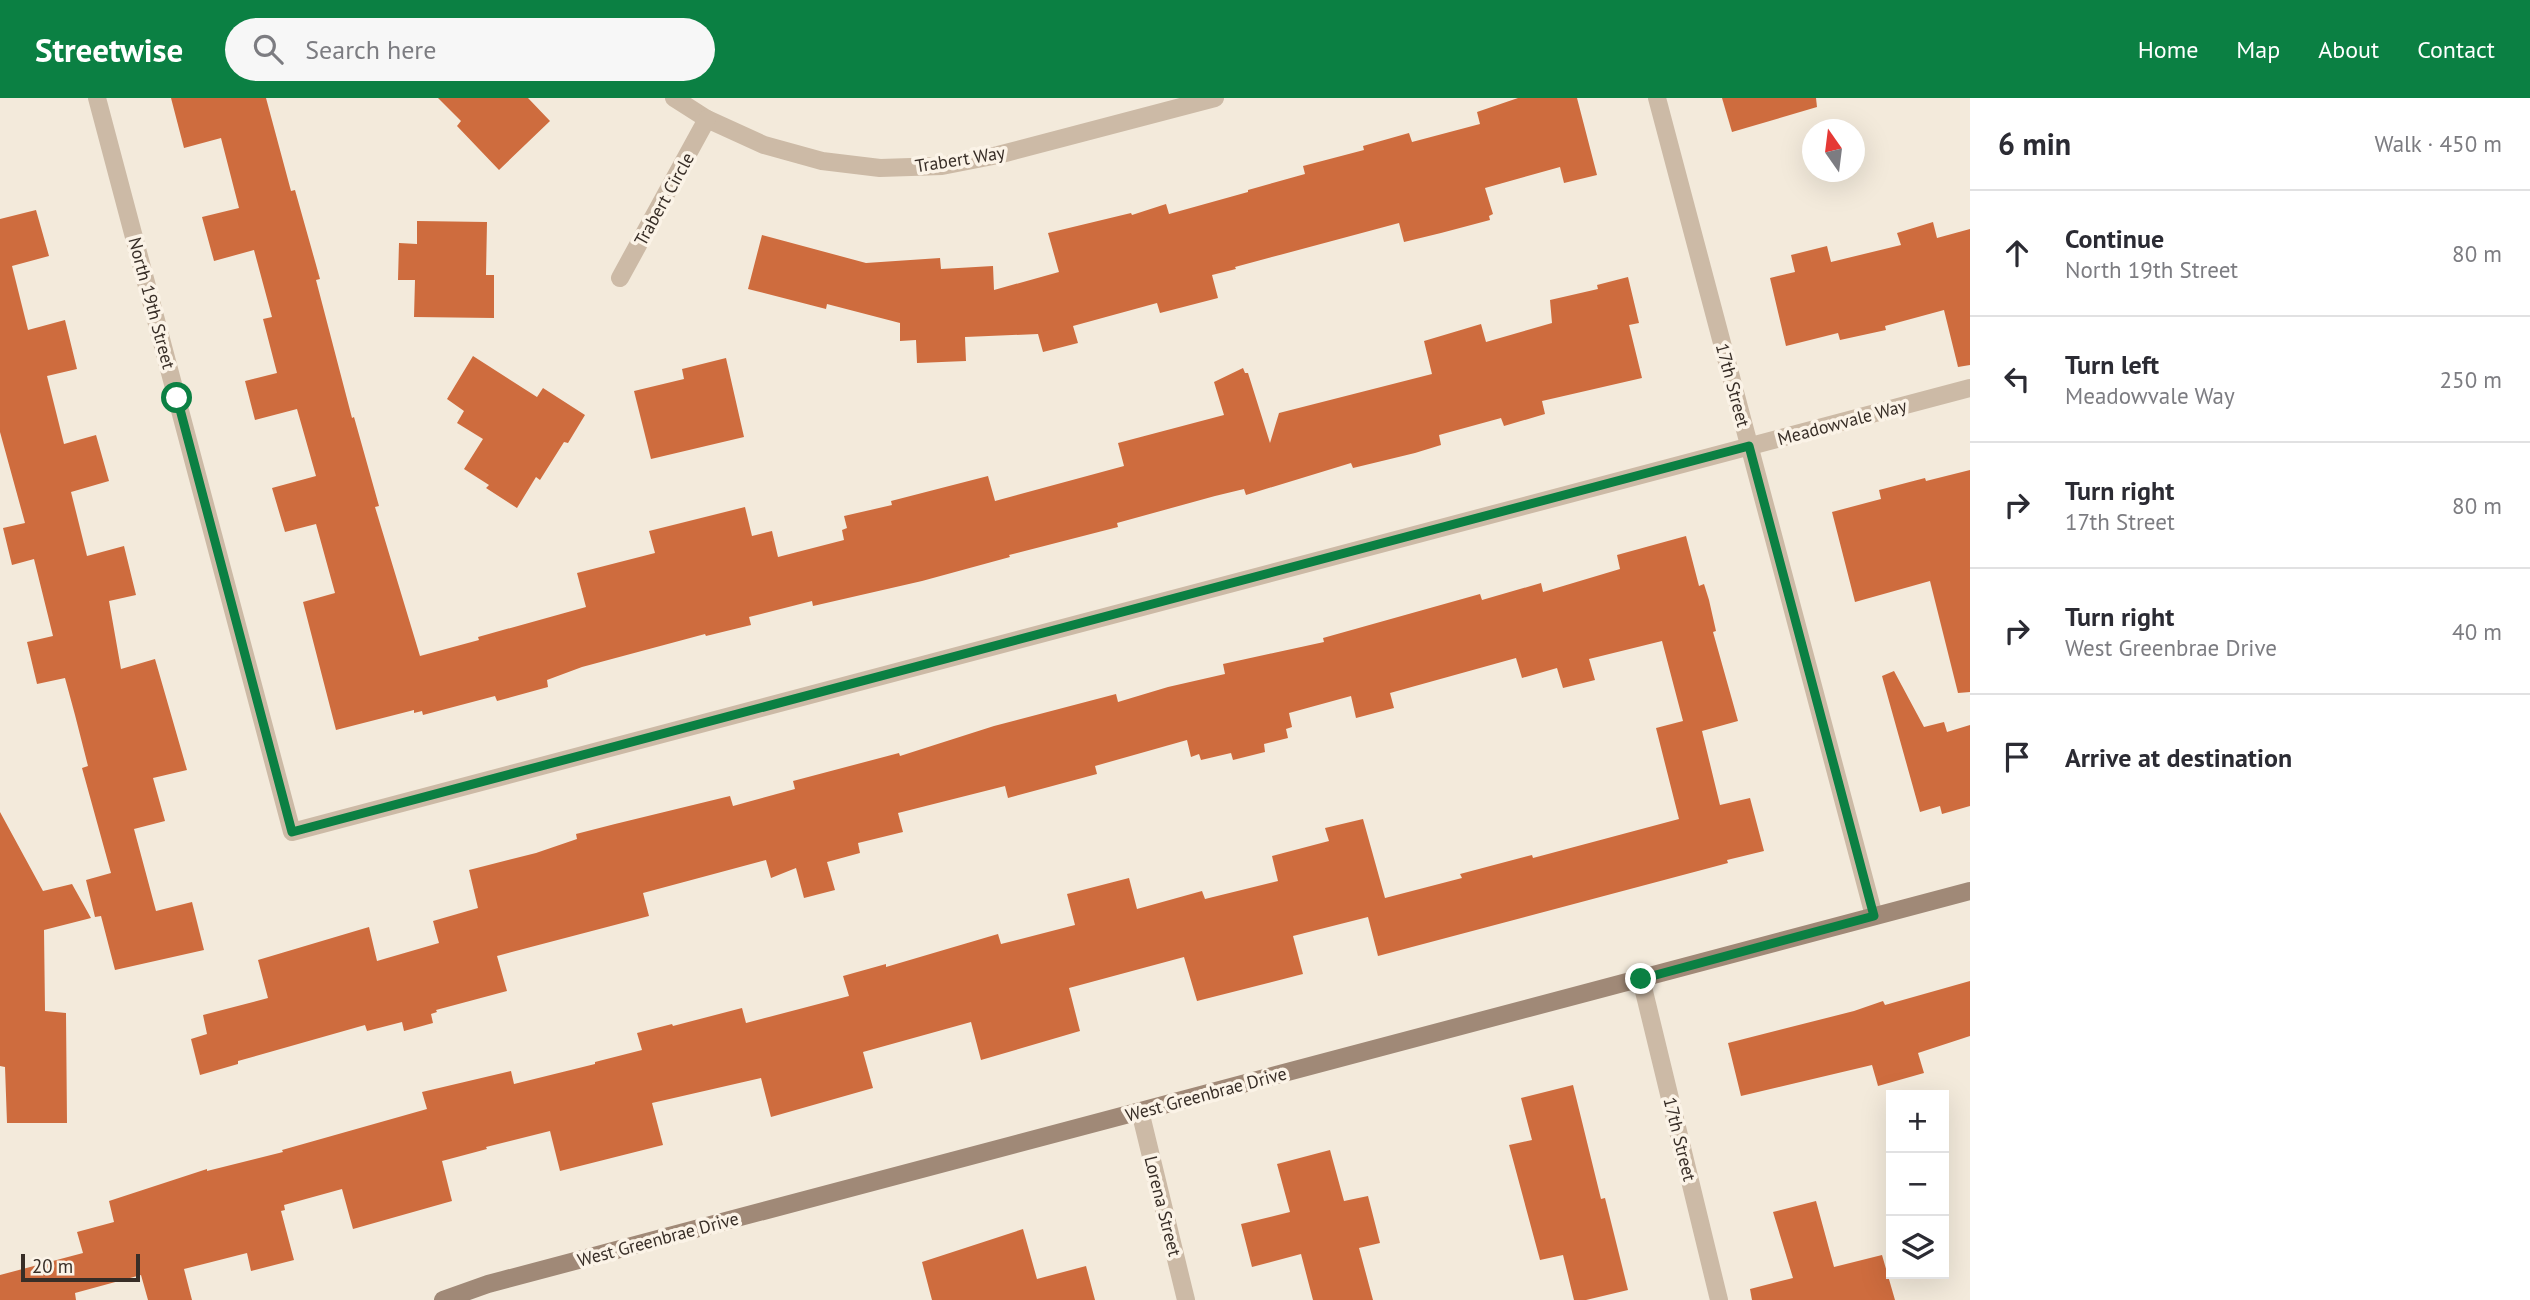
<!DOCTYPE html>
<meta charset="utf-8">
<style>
body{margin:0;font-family:"PT Sans",sans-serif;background:#f7f7f7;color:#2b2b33}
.controls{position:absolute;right:21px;bottom:21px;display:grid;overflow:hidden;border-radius:0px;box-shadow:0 7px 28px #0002}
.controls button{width:63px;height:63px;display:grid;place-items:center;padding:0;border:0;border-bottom:2px solid #e1e1e2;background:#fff;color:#2b2b33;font:35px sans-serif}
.compass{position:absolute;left:1802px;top:21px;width:63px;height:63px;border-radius:50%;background:#fff;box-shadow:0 7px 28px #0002;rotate:346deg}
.scale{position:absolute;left:21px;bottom:18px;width:119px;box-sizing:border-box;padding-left:7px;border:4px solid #382e27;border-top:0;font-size:19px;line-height:24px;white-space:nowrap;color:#382e27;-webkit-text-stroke:5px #fbf3e7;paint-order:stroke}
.stop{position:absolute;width:21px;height:21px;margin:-16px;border:5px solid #0b8043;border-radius:50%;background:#fff}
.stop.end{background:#0b8043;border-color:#fff;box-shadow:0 2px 7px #0008}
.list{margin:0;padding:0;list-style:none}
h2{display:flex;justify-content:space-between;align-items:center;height:91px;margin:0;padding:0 28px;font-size:30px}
h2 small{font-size:23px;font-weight:400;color:#7c7c81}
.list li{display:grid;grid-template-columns:46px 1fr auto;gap:21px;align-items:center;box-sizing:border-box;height:126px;padding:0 28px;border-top:2px solid #e1e1e2}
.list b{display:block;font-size:26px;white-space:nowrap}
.list p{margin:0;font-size:23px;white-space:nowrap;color:#7c7c81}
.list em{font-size:23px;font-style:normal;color:#7c7c81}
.icon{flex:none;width:38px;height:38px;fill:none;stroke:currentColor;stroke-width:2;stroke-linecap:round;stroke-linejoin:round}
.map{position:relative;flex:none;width:1970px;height:1202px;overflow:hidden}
header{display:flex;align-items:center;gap:42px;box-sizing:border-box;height:98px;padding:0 35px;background:#0b8043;color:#fff}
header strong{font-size:33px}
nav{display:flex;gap:38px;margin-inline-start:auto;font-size:24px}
.search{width:490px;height:63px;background:#f7f7f7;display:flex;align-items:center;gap:18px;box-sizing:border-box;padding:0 24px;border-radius:38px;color:#7c7c81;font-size:26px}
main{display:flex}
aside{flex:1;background:#fff}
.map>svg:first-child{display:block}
.building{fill:#ce6c3e}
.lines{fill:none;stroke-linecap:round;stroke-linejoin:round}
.street{stroke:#ccbaa6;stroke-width:18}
.secondary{stroke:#a08977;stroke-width:18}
.route{stroke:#0b8043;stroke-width:9}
.labels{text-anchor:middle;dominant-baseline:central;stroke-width:7;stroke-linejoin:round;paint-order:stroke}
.street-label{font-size:18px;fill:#382e27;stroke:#fbf3e7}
</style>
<header>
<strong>Streetwise</strong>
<div class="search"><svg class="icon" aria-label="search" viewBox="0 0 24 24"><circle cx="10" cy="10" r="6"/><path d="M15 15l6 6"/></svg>Search here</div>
<nav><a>Home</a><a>Map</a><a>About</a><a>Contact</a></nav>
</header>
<main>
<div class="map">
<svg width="1970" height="1202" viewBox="0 0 1970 1202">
<rect width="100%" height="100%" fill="#f3eadb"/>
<g class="building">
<polygon points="171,0 266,0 291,93 295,92 320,181 316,182 352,320 354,319 379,408 375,409 420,558 479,542 478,539 586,509 577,475 655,455 649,433 745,409 752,438 772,433 778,459 844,442 842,432 847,430 844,418 892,407 891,403 988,378 995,403 1124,368 1118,345 1224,317 1214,284 1243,270 1245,275 1248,275 1270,345 1279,315 1432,276 1424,243 1481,226 1486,244 1552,225 1550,202 1598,191 1597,187 1628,179 1639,225 1629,227 1642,280 1542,303 1545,316 1504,328 1501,320 1439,337 1441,347 1415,355 1353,370 1351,365 1246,397 1244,391 1215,398 1117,425 1118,429 1009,457 1010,459 922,483 813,508 812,503 749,519 751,527 706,538 705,536 582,569 547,582 548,589 497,603 495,598 423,617 422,613 414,615 414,612 336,632 303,504 335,495 316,426 285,434 272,390 316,378 297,311 255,322 245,283 277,275 263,221 272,219 254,152 214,163 202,119 239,110 221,40 184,50"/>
<polygon points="438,0 528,0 550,23 499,72 457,28 461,23"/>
<polygon points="1518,0 1577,0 1597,77 1564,85 1560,69 1485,90 1493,116 1489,118 1490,122 1441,135 1404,144 1399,125 1235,169 1236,171 1212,177 1218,200 1160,215 1157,205 1073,228 1078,245 1043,254 1038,236 965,239 966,263 917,265 916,242 900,243 900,225 827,206 826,211 748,191 762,137 866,165 940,160 941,171 993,168 994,192 1059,174 1048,135 1131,115 1132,117 1166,106 1169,116 1248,94 1248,92 1305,76 1303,68 1364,52 1363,48 1409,35 1412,44 1480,26 1477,14"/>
<polygon points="1722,0 1816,0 1817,9 1732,34"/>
<polygon points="36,112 49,158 12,168 28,232 65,222 77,271 47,278 64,346 96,337 109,383 71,394 87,458 124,448 136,497 109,503 121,571 155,561 187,672 153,680 165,723 134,731 156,813 192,804 204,852 115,872 101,818 95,819 86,782 111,775 82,670 88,668 75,617 65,580 37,586 27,544 53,538 34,461 12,467 3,430 25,425 0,334 0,121"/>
<polygon points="417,123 487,124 486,177 494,177 494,220 414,219 415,182 398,182 399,145 417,146"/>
<polygon points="1933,124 1937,140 1970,131 1970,267 1958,269 1944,212 1885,228 1886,232 1840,242 1838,235 1786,248 1770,180 1795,174 1791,157 1827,148 1831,164 1901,147 1897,135"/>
<polygon points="473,258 537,299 543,290 585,317 568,345 564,344 540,382 536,379 517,410 486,390 489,387 464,371 483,341 457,325 464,313 447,301"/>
<polygon points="726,260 744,339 651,361 634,293 684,281 682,271"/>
<polygon points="1970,372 1970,594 1958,595 1930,483 1855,504 1832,414 1881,401 1879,392 1925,380 1926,383"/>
<polygon points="1686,438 1699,488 1704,486 1709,502 1716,533 1713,534 1738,623 1702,633 1720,707 1750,700 1764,753 1727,762 1728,765 1378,858 1368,819 1293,838 1303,876 1197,903 1184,859 1069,890 1080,933 981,962 971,924 863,954 873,990 771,1019 761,980 652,1005 663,1047 560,1073 550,1033 486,1049 487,1051 442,1063 452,1103 353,1131 342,1091 284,1107 285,1112 281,1113 294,1162 251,1173 247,1155 184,1171 192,1202 148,1202 141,1177 75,1195 76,1202 0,1202 0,1177 83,1155 77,1134 114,1124 109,1103 207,1071 207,1073 283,1054 282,1052 427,1011 422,994 511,973 514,986 595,966 595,964 642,952 637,935 672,926 673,928 742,910 746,925 849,898 843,878 886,866 886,869 998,836 1001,846 1075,827 1067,796 1129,780 1137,811 1202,793 1205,801 1278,783 1272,758 1329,743 1325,730 1363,721 1385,800 1462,780 1460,776 1532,757 1533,760 1679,721 1656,630 1683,623 1662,543 1589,561 1595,582 1563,590 1557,570 1522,580 1516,560 1390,595 1394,610 1356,620 1351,598 1289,615 1292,629 1286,631 1288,640 1264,646 1265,654 1233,662 1231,655 1201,662 1199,656 1191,659 1187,642 1095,668 1097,676 1008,700 1005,688 898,715 903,734 858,745 860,755 827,764 835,792 804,800 796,770 771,780 766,762 643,795 649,818 497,858 507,893 436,912 437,914 431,916 433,925 404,933 402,924 367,933 365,927 238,963 238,966 200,977 191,941 207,936 203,917 268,900 258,862 369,829 377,863 439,845 433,823 478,810 469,772 536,755 577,741 576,736 615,726 730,698 733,708 795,691 793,683 899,655 900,658 994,628 1116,596 1118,604 1168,589 1225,576 1223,566 1324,544 1323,540 1480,496 1482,502 1541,485 1543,494 1620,471 1617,457"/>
<polygon points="1894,573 1924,629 1944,624 1947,634 1970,627 1970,708 1942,716 1940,708 1920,714 1882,578"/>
<polygon points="0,714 43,793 72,786 91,820 44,832 45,913 66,915 67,1025 7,1025 5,969 0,968"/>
<polygon points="1970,883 1970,938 1918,955 1924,975 1878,988 1872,967 1741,998 1728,945 1854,913 1883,903 1885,907"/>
<polygon points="1573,987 1601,1101 1605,1100 1628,1192 1586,1202 1574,1202 1563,1157 1540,1162 1509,1047 1532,1042 1521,1000"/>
<polygon points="1330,1052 1344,1103 1368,1098 1380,1145 1359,1150 1373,1202 1313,1202 1301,1156 1252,1169 1241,1126 1290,1114 1277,1066"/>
<polygon points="1816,1103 1834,1169 1882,1157 1895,1202 1752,1202 1750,1191 1793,1180 1773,1114"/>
<polygon points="1023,1131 1037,1181 1086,1168 1095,1202 932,1202 922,1164"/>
</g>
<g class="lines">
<g class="street">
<polyline points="97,0 292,734 1970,290"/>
<polyline points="674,0 707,21 764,47 822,63 880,70 942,68 998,57 1215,0"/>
<polyline points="1657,0 1874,818"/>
<polyline points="620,180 707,21"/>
<polyline points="1641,881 1719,1202"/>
<polyline points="1140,1013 1186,1202"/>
</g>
<polyline class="secondary" points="443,1202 488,1186 1970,793"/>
</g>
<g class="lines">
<polyline class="route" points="177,300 292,734 1749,348 1874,818 1641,881"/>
</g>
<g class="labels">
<g class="street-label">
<text transform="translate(960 61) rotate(-9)">Trabert Way</text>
<text transform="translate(664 101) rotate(-61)">Trabert Circle</text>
<text transform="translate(152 205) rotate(75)">North 19th Street</text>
<text transform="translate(1733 287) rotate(75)">17th Street</text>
<text transform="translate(1842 324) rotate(-15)">Meadowvale Way</text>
<text transform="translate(1206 996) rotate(-15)">West Greenbrae Drive</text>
<text transform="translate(1680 1041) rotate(76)">17th Street</text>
<text transform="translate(1163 1108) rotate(76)">Lorena Street</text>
<text transform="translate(658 1141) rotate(-15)">West Greenbrae Drive</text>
</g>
</g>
</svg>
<div class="controls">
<button>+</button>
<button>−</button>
<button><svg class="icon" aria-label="layers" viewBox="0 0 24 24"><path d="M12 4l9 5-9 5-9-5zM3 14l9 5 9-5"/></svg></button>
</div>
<svg class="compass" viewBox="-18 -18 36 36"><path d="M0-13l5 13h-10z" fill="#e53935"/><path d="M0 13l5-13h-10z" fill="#7c7c81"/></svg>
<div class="scale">20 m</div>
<div class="stop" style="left:177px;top:300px"></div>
<div class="stop end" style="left:1641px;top:881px"></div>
</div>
<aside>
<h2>6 min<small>Walk · 450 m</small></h2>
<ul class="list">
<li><svg class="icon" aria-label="ahead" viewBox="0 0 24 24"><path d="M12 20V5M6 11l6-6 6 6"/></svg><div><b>Continue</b><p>North 19th Street</p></div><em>80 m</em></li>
<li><svg class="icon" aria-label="left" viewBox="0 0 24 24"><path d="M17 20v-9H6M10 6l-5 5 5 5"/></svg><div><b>Turn left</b><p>Meadowvale Way</p></div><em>250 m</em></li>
<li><svg class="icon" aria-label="right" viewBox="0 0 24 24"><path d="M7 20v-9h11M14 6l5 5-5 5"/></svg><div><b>Turn right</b><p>17th Street</p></div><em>80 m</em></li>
<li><svg class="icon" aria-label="right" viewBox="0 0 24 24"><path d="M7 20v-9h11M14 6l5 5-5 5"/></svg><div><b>Turn right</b><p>West Greenbrae Drive</p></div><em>40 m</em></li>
<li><svg class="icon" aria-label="arrive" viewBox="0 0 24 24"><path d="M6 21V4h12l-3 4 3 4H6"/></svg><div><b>Arrive at destination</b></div></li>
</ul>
</aside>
</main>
